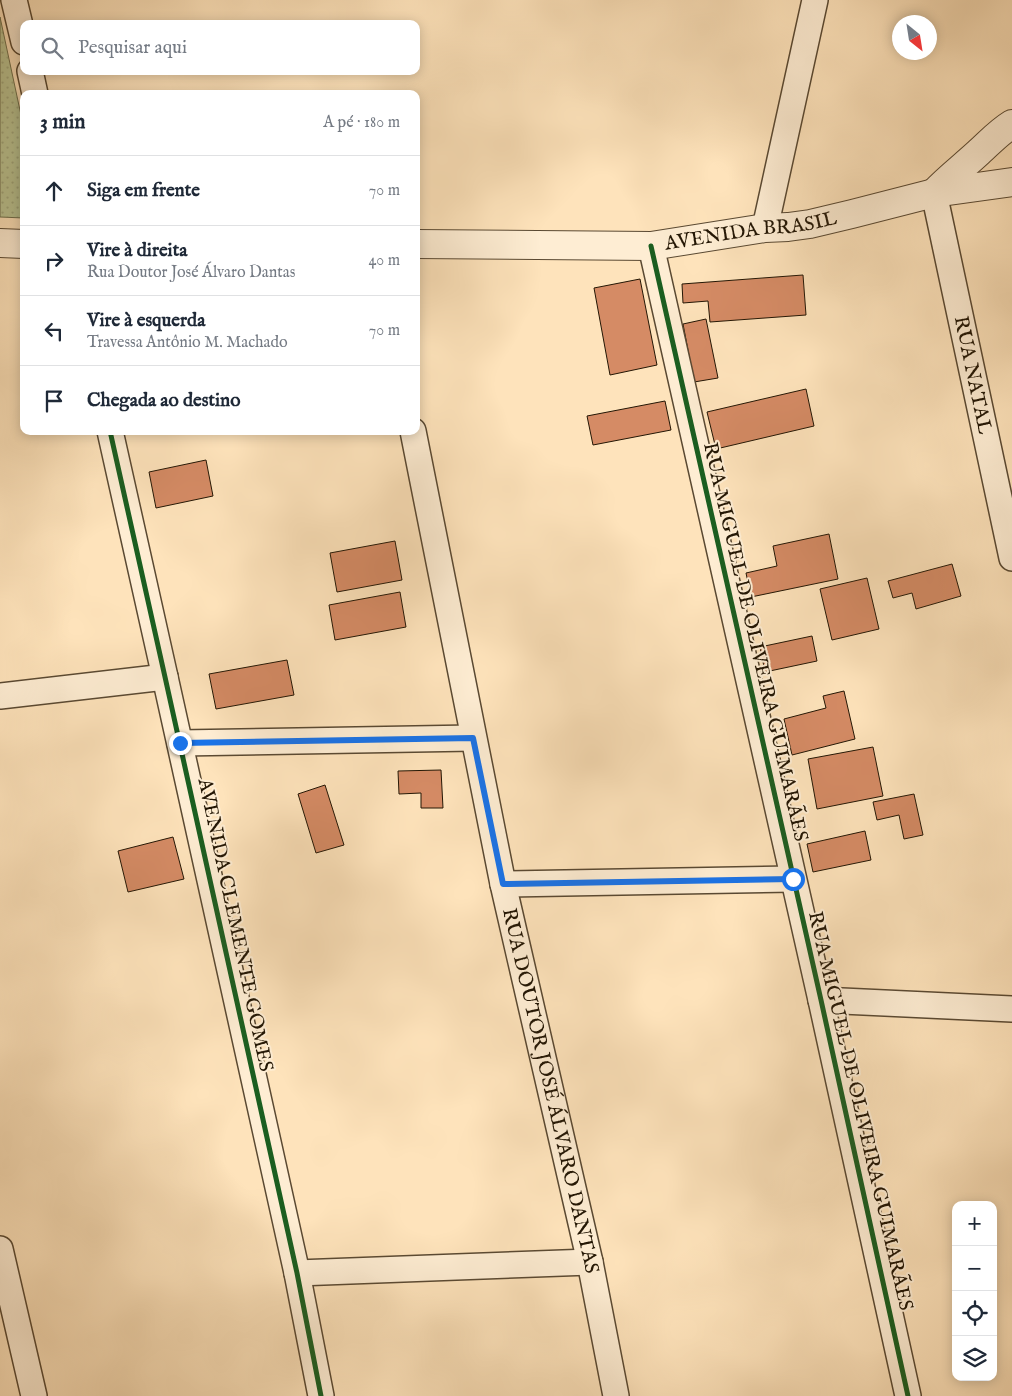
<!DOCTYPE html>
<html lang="pt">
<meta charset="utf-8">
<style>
body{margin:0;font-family:"IM FELL English",serif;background:#f6f6f7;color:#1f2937}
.controls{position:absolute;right:15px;bottom:15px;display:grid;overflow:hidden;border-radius:10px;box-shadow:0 2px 12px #0003}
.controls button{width:45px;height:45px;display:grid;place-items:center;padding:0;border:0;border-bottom:1px solid #e0e1e3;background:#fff;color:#1f2937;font:25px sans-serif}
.compass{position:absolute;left:892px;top:15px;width:45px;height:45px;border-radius:50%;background:#fff;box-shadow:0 2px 12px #0003;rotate:150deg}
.stop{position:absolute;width:15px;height:15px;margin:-11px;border:4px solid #1a73e8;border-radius:50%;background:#fff}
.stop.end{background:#1a73e8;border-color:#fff;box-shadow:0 1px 5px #0008}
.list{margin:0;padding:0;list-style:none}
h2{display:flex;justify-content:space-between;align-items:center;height:65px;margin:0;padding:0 20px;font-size:21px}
h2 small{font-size:16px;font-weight:400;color:#747a83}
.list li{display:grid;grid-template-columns:32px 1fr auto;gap:15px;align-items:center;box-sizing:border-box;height:70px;padding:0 20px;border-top:1px solid #e0e1e3}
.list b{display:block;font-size:19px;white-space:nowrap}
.list p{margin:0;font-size:16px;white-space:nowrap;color:#747a83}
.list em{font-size:16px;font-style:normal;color:#747a83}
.icon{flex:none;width:28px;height:28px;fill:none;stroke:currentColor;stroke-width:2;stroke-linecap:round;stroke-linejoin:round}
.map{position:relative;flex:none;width:1012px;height:1396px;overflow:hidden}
.search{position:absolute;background:#fff;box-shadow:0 2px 12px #0003;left:20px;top:20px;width:400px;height:55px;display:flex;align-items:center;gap:12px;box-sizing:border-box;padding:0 18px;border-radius:10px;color:#747a83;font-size:19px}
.panel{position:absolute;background:#fff;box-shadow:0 2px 12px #0003;left:20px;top:90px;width:400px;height:345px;border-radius:10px}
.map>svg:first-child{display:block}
.park{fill:url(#park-dots);stroke:#6e6e4c}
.building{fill:#d58b65;stroke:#231604}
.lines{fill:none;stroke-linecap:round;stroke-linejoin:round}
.minor-casing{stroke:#5a4932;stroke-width:28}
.tertiary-casing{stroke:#5a4932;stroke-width:30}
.minor{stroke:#feedd3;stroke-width:25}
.tertiary{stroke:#feedd3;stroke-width:28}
.cycleway-casing{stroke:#feedd3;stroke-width:8}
.cycleway{stroke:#1b5e20;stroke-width:5}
.route{stroke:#1a73e8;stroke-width:6}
.labels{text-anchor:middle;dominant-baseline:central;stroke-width:4;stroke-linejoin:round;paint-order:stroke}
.street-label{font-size:20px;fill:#231604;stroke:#feedd3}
</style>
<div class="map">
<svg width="1012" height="1396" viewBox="0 0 1012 1396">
<defs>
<pattern id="park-dots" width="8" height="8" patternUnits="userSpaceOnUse" patternTransform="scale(1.25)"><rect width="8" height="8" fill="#bac594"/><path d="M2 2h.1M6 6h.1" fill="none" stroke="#a0a87e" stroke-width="1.8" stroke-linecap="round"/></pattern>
</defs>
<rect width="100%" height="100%" fill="#fee3bb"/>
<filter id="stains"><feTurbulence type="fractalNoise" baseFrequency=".004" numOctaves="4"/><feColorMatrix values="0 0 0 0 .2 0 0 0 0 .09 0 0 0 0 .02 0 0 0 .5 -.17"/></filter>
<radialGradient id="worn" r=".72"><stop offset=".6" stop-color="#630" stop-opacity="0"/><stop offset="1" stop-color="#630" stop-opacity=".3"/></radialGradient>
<polygon class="park" points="0,17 24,129 24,218 0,217"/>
<g class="building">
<polygon points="803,275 806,315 710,322 708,301 683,303 682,284"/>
<polygon points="640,279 657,365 610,375 594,288"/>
<polygon points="706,319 718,378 694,382 683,324"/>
<polygon points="806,389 814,426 716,449 707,412"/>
<polygon points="665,401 671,430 593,445 587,416"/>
<polygon points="206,460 213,496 156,508 149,472"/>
<polygon points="829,534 838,579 751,597 746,573 777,566 773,546"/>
<polygon points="395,541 402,580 337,592 330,553"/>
<polygon points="952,564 961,596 916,609 912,593 893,598 888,581"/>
<polygon points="867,578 879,629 832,640 820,589"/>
<polygon points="400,592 406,627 335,640 329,605"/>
<polygon points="812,636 817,661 765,672 760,647"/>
<polygon points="287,660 294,695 216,709 209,674"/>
<polygon points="844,691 855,739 792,755 784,719 826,708 823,696"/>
<polygon points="873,747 883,796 817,809 808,759"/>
<polygon points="441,770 443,808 421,808 421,793 399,794 398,771"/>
<polygon points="325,785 344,845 316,853 298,794"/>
<polygon points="914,794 923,835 904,839 899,815 877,820 873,802"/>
<polygon points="865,831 871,860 813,872 807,844"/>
<polygon points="173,837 184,879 128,892 118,851"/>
</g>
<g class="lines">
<g class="minor-casing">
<g id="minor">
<polyline points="14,0 24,42"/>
<polyline points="30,71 35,94"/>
<path id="s1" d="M934 193 1012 558"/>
<polyline points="765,228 815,0"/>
<polyline points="651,246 821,1000 908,1396"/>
<polyline points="110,431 165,677 297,1273 321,1396"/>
<path id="s2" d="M413 431 503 884 590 1262 616 1396"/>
<polyline points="0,696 165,677"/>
<polyline points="180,743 473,738"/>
<polyline points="503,884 793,879"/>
<polyline points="821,1000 1012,1009"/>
<polyline points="0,1249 34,1396"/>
<polyline points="297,1273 590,1262"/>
</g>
</g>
<g class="tertiary-casing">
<g id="tertiary">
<path d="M934 193C948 178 964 166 979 152 990 142 999 132 1012 124"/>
<polyline points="0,243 24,244"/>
<path id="s3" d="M416 244 651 246 765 228 788 227 810 224 852 214 934 193 1012 182"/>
</g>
</g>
<use href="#minor" class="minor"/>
<use href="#tertiary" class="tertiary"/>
<g class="cycleway-casing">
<g id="cycleway">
<polyline points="651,246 821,1000 908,1396"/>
<polyline points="110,431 165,677 297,1273 321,1396"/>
</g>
</g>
<use href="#cycleway" class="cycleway"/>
</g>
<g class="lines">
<polyline class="route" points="180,743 473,738 503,884 793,879"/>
</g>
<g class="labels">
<g class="street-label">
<text stroke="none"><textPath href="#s3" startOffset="336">AVENIDA BRASIL</textPath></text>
<text stroke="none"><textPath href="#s1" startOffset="186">RUA NATAL</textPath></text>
<text transform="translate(755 642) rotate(77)">RUA MIGUEL DE OLIVEIRA GUIMARÃES</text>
<text transform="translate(235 925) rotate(78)">AVENIDA CLEMENTE GOMES</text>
<text stroke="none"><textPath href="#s2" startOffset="674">RUA DOUTOR JOSÉ ÁLVARO DANTAS</textPath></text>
<text transform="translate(860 1111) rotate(77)">RUA MIGUEL DE OLIVEIRA GUIMARÃES</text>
</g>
</g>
<rect width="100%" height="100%" filter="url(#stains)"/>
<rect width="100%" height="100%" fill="url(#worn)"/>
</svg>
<div class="controls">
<button>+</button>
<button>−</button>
<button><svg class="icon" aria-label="locate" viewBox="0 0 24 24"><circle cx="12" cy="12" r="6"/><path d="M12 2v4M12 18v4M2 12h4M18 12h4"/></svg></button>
<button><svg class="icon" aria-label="layers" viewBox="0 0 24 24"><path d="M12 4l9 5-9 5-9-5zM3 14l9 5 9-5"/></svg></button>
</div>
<svg class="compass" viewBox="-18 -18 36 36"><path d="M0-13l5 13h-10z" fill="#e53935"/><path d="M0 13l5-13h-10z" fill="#747a83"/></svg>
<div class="stop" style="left:793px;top:879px"></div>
<div class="stop end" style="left:180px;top:743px"></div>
<div class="search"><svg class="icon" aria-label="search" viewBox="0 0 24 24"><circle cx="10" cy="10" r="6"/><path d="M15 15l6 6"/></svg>Pesquisar aqui</div>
<section class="panel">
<h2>3 min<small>A pé · 180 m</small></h2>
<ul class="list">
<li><svg class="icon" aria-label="ahead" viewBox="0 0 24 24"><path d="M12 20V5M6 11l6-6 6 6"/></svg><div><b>Siga em frente</b></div><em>70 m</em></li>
<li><svg class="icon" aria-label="right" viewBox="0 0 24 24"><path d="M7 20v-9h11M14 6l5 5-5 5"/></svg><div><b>Vire à direita</b><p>Rua Doutor José Álvaro Dantas</p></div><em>40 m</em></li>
<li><svg class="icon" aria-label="left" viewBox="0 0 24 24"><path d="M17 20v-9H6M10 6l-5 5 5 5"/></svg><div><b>Vire à esquerda</b><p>Travessa Antônio M. Machado</p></div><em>70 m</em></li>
<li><svg class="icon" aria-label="arrive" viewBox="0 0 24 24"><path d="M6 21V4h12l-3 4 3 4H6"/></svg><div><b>Chegada ao destino</b></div></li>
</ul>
</section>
</div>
